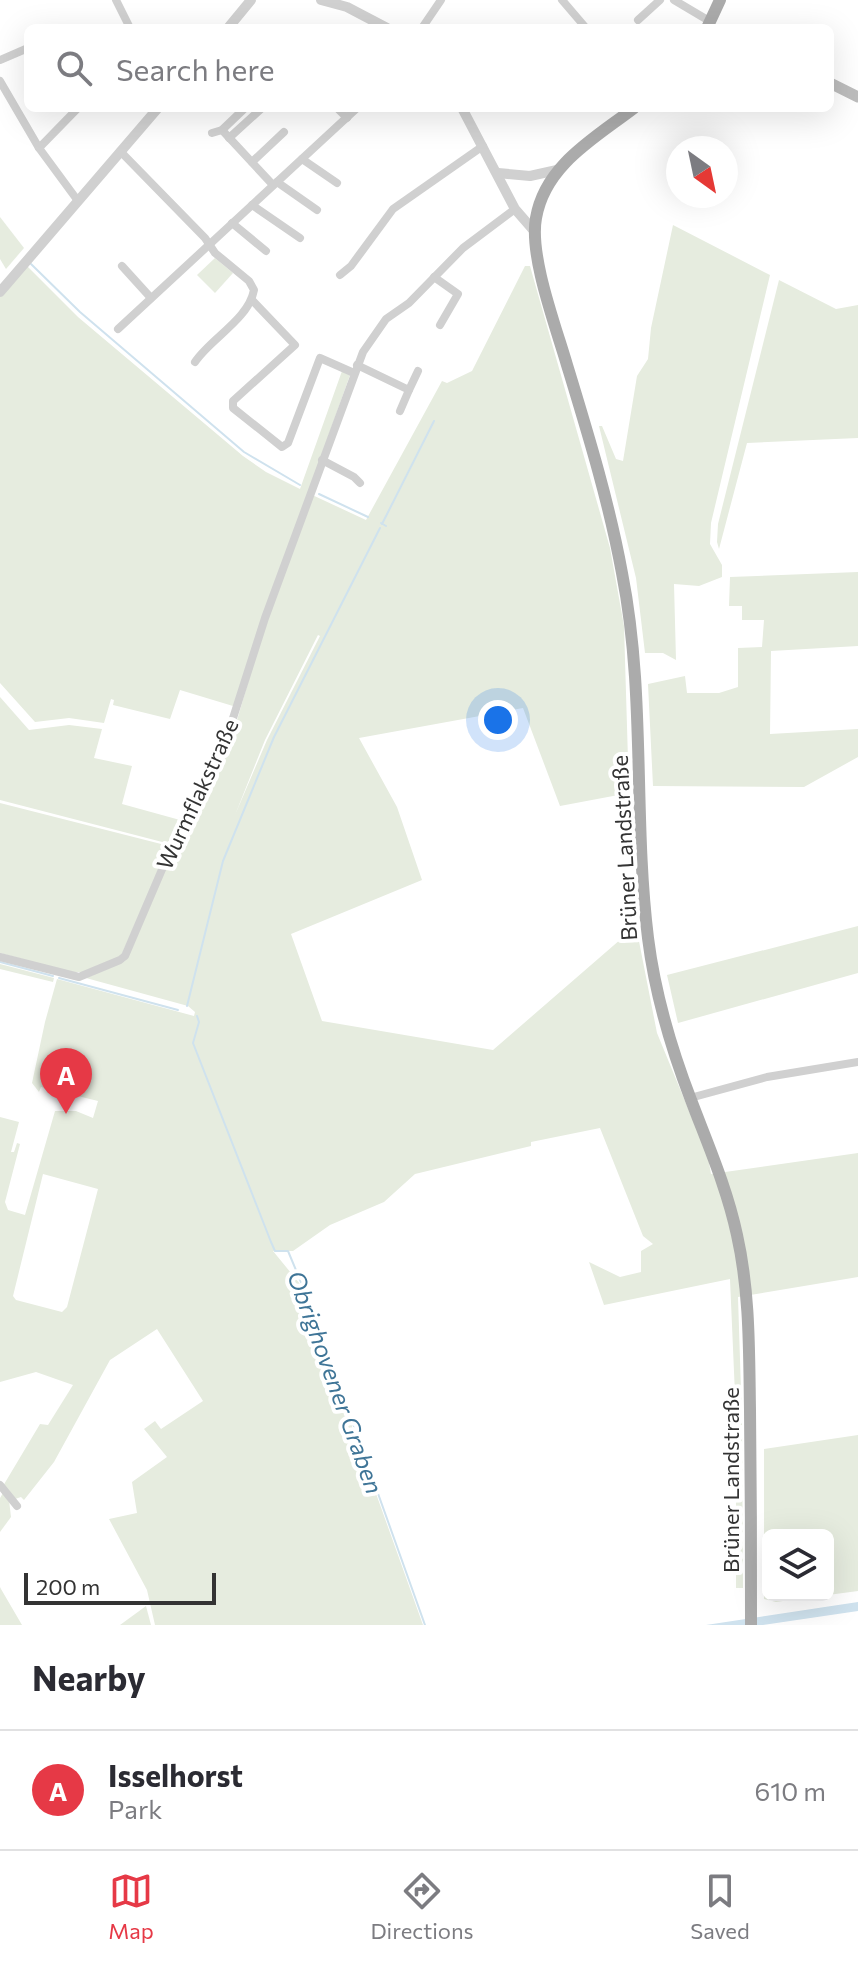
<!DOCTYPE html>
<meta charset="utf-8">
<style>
body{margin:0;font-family:Commissioner,sans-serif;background:#f2f2f3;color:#2b2b33}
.controls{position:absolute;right:24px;bottom:24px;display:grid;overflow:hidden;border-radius:12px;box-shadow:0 8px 32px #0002}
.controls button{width:72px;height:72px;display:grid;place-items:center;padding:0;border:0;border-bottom:2px solid #e1e1e2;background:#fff;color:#2b2b33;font:40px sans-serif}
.compass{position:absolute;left:666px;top:136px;width:72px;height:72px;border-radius:50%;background:#fff;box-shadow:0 8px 32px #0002;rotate:147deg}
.scale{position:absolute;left:24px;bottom:20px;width:192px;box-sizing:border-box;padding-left:8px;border:4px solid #333;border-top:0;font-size:22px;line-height:28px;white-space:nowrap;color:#333;-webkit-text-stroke:6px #fff;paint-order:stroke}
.you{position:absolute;left:498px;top:720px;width:28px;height:28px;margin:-20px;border:6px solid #fff;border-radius:50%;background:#1a73e8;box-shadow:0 0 0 12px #1a73e833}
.badge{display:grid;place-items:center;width:52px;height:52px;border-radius:50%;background:#e63946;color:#fff;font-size:26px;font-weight:700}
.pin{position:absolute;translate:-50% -66px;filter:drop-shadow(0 2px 4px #0008)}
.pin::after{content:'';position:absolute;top:42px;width:28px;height:24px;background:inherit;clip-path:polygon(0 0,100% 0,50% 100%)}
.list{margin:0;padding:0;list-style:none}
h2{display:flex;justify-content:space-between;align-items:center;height:104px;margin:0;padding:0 32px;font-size:34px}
h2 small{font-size:26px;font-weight:400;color:#7c7c81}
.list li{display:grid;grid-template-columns:52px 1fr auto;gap:24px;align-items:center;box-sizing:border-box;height:120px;padding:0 32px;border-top:2px solid #e1e1e2}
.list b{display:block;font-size:30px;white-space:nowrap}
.list p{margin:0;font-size:26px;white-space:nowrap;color:#7c7c81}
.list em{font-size:26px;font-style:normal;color:#7c7c81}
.icon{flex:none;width:44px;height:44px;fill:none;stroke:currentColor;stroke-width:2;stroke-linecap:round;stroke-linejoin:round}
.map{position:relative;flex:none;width:858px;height:1625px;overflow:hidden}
.search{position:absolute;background:#fff;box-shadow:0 8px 32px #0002;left:24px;right:24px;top:24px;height:88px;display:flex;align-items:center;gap:20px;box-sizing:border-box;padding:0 28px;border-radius:12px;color:#7c7c81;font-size:30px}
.sheet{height:224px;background:#fff}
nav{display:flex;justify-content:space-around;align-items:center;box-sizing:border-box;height:112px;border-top:2px solid #e1e1e2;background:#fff;font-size:22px;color:#7c7c81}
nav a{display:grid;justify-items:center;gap:4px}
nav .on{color:#e63946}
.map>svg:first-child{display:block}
.green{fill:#e6ecdf;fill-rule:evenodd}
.water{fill:#cfe2ee}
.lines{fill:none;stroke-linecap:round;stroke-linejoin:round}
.stream{stroke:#cfe2ee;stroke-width:2}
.minor{stroke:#d0d0d0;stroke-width:8}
.tertiary{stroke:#d0d0d0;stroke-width:10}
.secondary{stroke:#bdbdbd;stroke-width:11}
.primary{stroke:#ababab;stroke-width:12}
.labels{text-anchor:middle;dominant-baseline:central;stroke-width:8;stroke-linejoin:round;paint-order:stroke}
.street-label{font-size:22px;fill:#333;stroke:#fff}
.water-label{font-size:24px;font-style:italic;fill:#3f7597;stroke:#fff}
</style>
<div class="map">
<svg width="858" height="1625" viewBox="0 0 858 1625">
<rect width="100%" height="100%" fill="#fff"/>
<g class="green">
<polygon points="0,217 24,248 6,269 0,259"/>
<polygon points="673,225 770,275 711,523 710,544 722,565 722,577 699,586 674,584 676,660 663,653 645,653 636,578 599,426 602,426 616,459 623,461 637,376 648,359 651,328"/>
<polygon points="215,258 233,273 215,293 197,275"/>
<path d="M27 266 78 317 243 456 266 472 300 489 342 371 350 375 308 493 366 520 442 381 447 383 472 371 525 266H530L610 548 624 626 629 793 560 806 523 708 359 738 397 807 422 880 291 934 322 1021 493 1050 636 926 657 1033 708 1157 711 1174 858 1153V1277L738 1297 742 1422 743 1588H736V1418L730 1279 604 1305 589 1262 620 1277 641 1272V1251L653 1244 643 1236 600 1128 531 1142V1146L415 1174 384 1202 330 1225 293 1251H273L300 1284 309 1306 423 1625H155L147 1590 109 1519 137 1513 132 1482 167 1457 144 1429 155 1421 161 1429 203 1401 157 1329 110 1360 54 1462 24 1500 21 1497 15 1499 3 1486 40 1424 48 1425 73 1385 36 1372 0 1382V1117L19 1122 11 1152H14L17 1143 20 1144 5 1202 8 1210 25 1215 55 1111H76L93 1118 98 1101 41 1087 39 1092 32 1083 45 1022 57 979 194 1016 195 1012 188 1006 86 978 125 961 190 813 235 727 250 676 233 706 180 690 170 719 113 705 114 700 111 699 104 723 69 718 35 722 0 683V297ZM318 635 320 636 267 740 235 815 265 740ZM43 1174 98 1189 67 1307 62 1312 16 1300 13 1296Z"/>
<polygon points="779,280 836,309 858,305 858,438 747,443 719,549 717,542 718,524"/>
<polygon points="858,572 858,646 771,651 770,734 858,729 858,757 804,787 653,786 648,684 685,676 687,693 719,693 738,687 738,648 762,647 764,620 742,620 742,606 729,606 730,577"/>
<polygon points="0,697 29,730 69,725 102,729 94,758 132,766 122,804 180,820 170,844 0,800"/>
<polygon points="0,803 169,846 121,956 83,972 71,972 0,953"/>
<polygon points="858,926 858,973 678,1023 667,975"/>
<polygon points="0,964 54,978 53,982 0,969"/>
<polygon points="858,1435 858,1591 828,1595 828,1535 768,1535 768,1595 825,1595 776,1602 764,1599 764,1449"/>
<polygon points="3,1493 9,1500 11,1517 0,1532 0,1498"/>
<polygon points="0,1587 1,1589 22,1625 0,1625"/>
<polygon points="146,1606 151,1625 120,1625"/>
</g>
<polygon class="water" points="858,1602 858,1611 763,1625 706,1625"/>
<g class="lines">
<g class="stream">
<polyline points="31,264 80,312 244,452 300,485"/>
<polyline points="319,494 368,517"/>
<polyline points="381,523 386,526"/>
<polyline points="382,524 434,421"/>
<polyline points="0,962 53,976"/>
<polyline points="59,978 178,1010"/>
<polyline points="187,1006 223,861 274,737 380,528"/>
<polyline points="197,1016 199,1022 193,1043 271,1242 275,1251 288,1251 311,1306 425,1625"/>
</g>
<g class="minor">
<polyline points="116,0 130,28"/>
<polyline points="562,0 586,28"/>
<polyline points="674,0 711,22"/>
<polyline points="638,20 660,0"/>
<polyline points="422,28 441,0"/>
<polyline points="0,60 28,48"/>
<polyline points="0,81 39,148 78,201"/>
<polyline points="337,108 347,118"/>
<polyline points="222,130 273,185"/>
<polyline points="212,133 222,130 245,108"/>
<polyline points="229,138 262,108"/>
<polyline points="39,148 78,108"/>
<path d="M120 151 205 238 215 253 249 281 254 290C248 320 211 338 195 362"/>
<polyline points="302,159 337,183"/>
<polyline points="252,162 284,132"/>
<polyline points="277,182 317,210"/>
<polyline points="252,205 300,238"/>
<polyline points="232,223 266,251"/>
<polyline points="122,266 151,298"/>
<polyline points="340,275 351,266 393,209 483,146"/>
<polyline points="434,277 458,294 440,325"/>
<polyline points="252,300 295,345 233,401 233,408 282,447 288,443 320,358 354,373"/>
<polyline points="118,329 357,108"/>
<polyline points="357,365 409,390 400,411"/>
<polyline points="409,390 418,371"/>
<polyline points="322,460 354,477 360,483"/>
<polyline points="0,957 79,977 120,960 125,956 184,818 227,737 265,618 363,352 386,319 409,303 463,248 515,209"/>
<polyline points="690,1098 767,1077 858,1062"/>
<polyline points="0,1485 17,1506"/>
</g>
<g class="tertiary">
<polyline points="321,0 347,7 387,28"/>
<polyline points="228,28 251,0"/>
<polyline points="462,108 515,209 535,232"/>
<polyline points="498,173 530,176 557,170"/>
<polyline points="0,292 158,108"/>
</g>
<polyline class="secondary" points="830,83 858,97"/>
<g class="primary">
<polyline points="707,28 720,0"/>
<path d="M634 108C595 138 545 165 536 218 529 256 556 327 567 365 588 434 609 502 622 573 646 694 633 817 648 938 655 994 671 1048 691 1100 708 1145 727 1188 737 1235 750 1293 749 1351 750 1410 751 1482 751 1553 751 1625"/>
</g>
</g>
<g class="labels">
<g class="street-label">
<text transform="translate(197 794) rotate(-65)">Wurmflakstraße</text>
<text transform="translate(624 848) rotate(-93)">Brüner Landstraße</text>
<text transform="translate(730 1480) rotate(-90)">Brüner Landstraße</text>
</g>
<g class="water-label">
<text transform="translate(336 1382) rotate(70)">Obrighovener Graben</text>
</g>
</g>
</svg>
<div class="controls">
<button><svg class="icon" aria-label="layers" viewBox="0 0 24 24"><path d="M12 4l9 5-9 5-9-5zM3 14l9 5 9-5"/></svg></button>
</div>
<svg class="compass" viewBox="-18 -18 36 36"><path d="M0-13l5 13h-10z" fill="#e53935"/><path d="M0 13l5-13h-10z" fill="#7c7c81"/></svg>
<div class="scale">200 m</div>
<div class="you"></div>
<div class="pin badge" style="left:66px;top:1114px">A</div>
<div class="search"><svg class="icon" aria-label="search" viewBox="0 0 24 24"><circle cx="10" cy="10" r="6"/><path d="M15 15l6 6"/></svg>Search here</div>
</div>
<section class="sheet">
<h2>Nearby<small></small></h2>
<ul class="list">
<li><span class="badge">A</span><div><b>Isselhorst</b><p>Park</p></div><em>610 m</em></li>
</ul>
</section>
<nav>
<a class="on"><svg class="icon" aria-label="map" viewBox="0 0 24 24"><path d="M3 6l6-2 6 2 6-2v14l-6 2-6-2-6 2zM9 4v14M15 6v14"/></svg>Map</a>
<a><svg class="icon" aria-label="directions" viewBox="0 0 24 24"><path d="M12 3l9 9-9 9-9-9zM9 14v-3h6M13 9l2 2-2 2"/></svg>Directions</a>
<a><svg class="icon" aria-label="saved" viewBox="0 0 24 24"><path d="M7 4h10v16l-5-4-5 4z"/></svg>Saved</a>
</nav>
